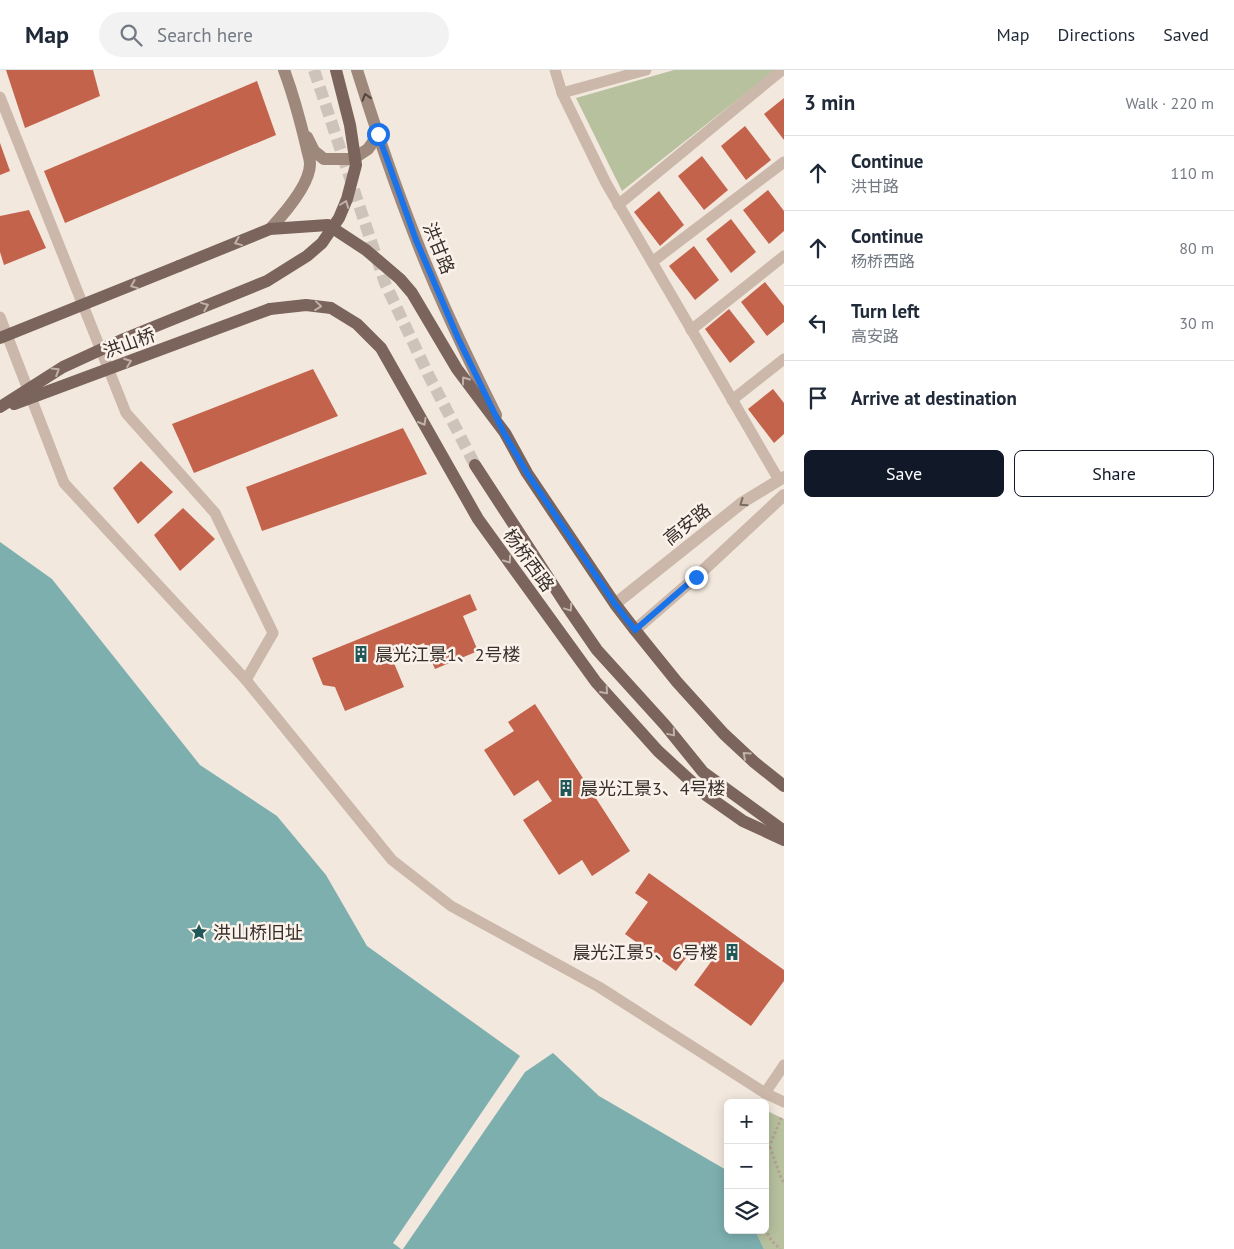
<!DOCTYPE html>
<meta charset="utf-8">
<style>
body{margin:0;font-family:"PT Sans","Noto Sans SC",sans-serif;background:#f2f2f3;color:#1f2937}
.controls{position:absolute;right:15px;bottom:15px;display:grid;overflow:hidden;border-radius:8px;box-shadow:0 2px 12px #0003}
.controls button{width:45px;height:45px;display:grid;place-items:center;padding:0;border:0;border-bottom:1px solid #e0e1e3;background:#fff;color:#1f2937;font:25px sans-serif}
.stop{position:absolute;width:15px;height:15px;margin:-11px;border:4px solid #1a73e8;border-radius:50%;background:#fff}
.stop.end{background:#1a73e8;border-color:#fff;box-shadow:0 1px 5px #0008}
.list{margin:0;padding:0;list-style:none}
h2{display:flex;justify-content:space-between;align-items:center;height:65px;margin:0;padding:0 20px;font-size:21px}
h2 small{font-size:16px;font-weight:400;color:#747a83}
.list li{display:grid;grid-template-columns:32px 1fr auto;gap:15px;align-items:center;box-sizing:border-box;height:75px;padding:0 20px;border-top:1px solid #e0e1e3}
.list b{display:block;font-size:19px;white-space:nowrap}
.list p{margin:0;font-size:16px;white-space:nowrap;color:#747a83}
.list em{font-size:16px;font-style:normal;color:#747a83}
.actions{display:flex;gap:10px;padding:15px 20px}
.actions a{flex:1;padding:11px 0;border:1px solid #111827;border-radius:8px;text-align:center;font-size:18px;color:#111827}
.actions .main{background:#111827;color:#fff}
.icon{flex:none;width:28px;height:28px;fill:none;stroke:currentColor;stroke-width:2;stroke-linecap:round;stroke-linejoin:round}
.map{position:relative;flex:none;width:784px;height:1179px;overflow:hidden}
header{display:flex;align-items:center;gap:30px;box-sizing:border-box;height:70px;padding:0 25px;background:#fff;border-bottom:1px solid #e0e1e3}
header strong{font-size:24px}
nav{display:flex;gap:28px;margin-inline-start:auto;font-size:18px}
.search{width:350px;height:45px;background:#f2f2f3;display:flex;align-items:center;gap:12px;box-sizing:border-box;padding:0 18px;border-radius:28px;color:#747a83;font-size:19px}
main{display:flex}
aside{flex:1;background:#fff}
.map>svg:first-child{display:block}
.green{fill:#b7c19e}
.water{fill:#7eafaf}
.building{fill:#c4634b}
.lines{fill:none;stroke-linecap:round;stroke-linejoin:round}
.primary-tunnel{stroke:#cdc3ba;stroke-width:12;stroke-dasharray:12 6;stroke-linecap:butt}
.path{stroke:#b6a194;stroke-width:3;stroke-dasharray:2.5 2.5;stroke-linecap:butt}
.service{stroke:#cbb8aa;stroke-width:11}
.tertiary{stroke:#cbb8aa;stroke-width:12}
.secondary{stroke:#9e877b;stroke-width:12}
.primary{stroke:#7a645b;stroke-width:12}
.primary-bridge{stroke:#7a645b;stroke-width:12}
.oneway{stroke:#52443e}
.oneway2{stroke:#c0b2aa}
.oneway3{stroke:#7a6c64}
.route{stroke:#1a73e8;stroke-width:6}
.labels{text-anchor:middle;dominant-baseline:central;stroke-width:5;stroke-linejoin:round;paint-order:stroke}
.street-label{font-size:18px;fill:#382e2a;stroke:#faf2eb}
.poi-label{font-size:18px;fill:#382e2a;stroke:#faf2eb;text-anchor:start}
</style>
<header>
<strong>Map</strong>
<div class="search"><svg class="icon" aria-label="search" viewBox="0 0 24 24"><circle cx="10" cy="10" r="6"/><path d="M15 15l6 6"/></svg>Search here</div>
<nav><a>Map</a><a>Directions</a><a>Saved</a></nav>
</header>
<main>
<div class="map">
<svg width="784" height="1179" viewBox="0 0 784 1179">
<rect width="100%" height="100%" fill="#f2e8de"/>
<g class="green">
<polygon points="674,0 775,0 622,121 576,28"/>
<polygon points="765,1040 784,1049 784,1179 764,1179 755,1160 765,1160"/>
</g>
<g class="water">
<polygon points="0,472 52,509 200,695 277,746 326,805 367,876 520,986 393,1173 401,1179 0,1179"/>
<polygon points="553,983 599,1026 728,1101 728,1160 755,1160 764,1179 403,1179 525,1002"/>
</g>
<g class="building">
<polygon points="6,0 93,0 100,26 25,58"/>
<polygon points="257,11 276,65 65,153 44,101"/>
<polygon points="784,28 784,70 764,44"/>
<polygon points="745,56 771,90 746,110 721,76"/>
<polygon points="0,73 10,101 0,105"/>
<polygon points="702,86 728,120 704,140 678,106"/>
<polygon points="768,120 784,141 784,161 769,174 743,140"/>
<polygon points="659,121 684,155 660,176 634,142"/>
<polygon points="29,140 46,178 4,195 0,182 0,146"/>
<polygon points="731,149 756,182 731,203 706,169"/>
<polygon points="694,176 719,210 695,230 669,196"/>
<polygon points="765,212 784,236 784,252 767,266 741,232"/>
<polygon points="729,239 755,272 730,293 705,259"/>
<polygon points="313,299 338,346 194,403 172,354"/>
<polygon points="773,319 784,333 784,364 774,373 748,339"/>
<polygon points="403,358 427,404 262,461 246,417"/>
<polygon points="141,391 173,422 138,454 113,418"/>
<polygon points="183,438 215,469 180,501 154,465"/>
<polygon points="470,524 477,540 463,546 478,581 435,599 424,573 391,586 404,617 345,641 335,617 323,615 312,588"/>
<polygon points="535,634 630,781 592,806 582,790 559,805 523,750 552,731 538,710 514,726 484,680 514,661 508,652"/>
<polygon points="649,803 784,900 784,911 751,956 694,915 713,889 695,876 676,901 625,864 648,832 635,823"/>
</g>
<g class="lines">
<polyline class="primary-tunnel" points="314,0 385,213 428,304 475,395"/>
<g class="path">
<polyline points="770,1077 781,1108 784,1113"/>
<polyline points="765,1087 782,1046"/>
<polyline points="765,1159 771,1170 780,1179"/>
</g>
<g class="service">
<polyline points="555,0 562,23 606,113 779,410"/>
<polyline points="562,23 646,0"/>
<polyline points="0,27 126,343 215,443 273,563 246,610"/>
<polyline points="618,135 782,0"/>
<polyline points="652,192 784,92"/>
<polyline points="0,247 64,413 246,610 392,790 451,836 599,917 765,1023 784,1032"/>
<polyline points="691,260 784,186"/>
<polyline points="732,330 784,289"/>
<polyline points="765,1023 784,995"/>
</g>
<g class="tertiary">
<polyline points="615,534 743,432 784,407"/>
<polyline points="635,560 696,507 784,425"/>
</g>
<g class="secondary">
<path d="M357 0C375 57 394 113 416 169 439 229 467 287 496 345"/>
<polyline points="307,67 314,81 324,89 353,89 368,79 378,65"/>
<path d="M270 159C283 145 310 114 310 94 310 88 307 81 306 75 300 50 293 24 284 0"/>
</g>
<g class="primary">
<polyline points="179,196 270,159 328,155 366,180 400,209 412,223 457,299 505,363 527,403 615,534 635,560 677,612 724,664 754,692 784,716"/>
<polyline points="270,239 306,235 331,238 357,254 381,278 478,449 596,612 658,681 706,725 743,751 784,770"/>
<polyline points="475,395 566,535 597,580 665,655 703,702 784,761"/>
</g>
<g class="primary-bridge">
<polyline points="0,268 179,196"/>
<polyline points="14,334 270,239"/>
<polyline points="0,337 63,297 124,269 267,211 307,186 322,173 339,148 347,129 356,95 350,55 336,0"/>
</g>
</g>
<defs><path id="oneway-chevron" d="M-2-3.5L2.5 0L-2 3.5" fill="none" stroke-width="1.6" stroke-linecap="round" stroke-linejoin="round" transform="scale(1.25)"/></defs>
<use class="oneway" href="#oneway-chevron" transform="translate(366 27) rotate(-107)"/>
<g class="oneway2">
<use href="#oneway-chevron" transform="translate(345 134) rotate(-69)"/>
<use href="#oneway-chevron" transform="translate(238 172) rotate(158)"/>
<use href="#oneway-chevron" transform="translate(134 215) rotate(158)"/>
<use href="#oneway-chevron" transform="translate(205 236) rotate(-22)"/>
<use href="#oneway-chevron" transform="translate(318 236) rotate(6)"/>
<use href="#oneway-chevron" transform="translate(128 292) rotate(-20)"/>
<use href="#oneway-chevron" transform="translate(56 301) rotate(-32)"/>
<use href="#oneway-chevron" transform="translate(465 310) rotate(-126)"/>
<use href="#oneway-chevron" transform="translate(423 352) rotate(60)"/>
<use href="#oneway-chevron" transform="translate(508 490) rotate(54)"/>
<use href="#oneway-chevron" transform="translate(569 538) rotate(56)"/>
<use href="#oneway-chevron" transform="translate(605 621) rotate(49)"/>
<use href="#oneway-chevron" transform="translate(672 663) rotate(50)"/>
<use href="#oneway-chevron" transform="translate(746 685) rotate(-138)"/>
</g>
<use class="oneway3" href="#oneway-chevron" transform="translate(743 433) rotate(145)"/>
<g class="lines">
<polyline class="route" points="378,64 416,170 458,268 504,363 527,403 615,534 635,560 696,507"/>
</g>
<defs>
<g id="building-bare" transform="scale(1.35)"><path d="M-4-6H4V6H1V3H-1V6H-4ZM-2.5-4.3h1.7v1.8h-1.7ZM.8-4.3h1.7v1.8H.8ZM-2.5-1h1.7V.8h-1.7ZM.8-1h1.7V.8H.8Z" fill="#205859" stroke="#faf2eb" stroke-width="2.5" paint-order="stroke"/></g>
<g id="sight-bare" transform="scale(1.35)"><path d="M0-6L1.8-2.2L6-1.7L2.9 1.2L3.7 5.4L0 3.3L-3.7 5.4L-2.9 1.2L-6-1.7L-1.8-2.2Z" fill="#205859" stroke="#faf2eb" stroke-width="2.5" paint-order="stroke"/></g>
</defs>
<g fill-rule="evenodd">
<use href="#building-bare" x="361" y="584"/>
<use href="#building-bare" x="566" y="718"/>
<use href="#sight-bare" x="199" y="862"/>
<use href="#building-bare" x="732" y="882"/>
</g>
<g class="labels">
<g class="street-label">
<text transform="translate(439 178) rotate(68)">洪甘路</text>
<text transform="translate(129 273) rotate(-20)">洪山桥</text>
<text transform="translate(687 454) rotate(-39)">高安路</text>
<text transform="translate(529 490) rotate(54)">杨桥西路</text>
</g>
<g class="poi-label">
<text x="375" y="584">晨光江景1、2号楼</text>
<text x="580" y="718">晨光江景3、4号楼</text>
<text x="213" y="862">洪山桥旧址</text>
<text x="718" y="882" text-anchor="end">晨光江景5、6号楼</text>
</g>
</g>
</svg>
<div class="controls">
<button>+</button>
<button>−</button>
<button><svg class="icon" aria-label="layers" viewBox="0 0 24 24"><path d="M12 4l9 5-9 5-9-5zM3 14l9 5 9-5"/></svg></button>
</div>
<div class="stop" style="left:378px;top:64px"></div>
<div class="stop end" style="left:696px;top:507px"></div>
</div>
<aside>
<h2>3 min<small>Walk · 220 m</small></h2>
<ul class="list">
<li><svg class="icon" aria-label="ahead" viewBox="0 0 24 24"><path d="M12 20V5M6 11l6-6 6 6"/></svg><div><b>Continue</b><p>洪甘路</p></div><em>110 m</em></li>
<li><svg class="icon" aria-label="ahead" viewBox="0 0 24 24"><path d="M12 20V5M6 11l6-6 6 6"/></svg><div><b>Continue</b><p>杨桥西路</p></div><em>80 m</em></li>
<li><svg class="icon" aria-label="left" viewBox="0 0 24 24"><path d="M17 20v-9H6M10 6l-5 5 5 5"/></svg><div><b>Turn left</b><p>高安路</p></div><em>30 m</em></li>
<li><svg class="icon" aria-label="arrive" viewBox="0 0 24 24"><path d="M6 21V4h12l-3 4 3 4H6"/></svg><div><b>Arrive at destination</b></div></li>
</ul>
<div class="actions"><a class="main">Save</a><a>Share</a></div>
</aside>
</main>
